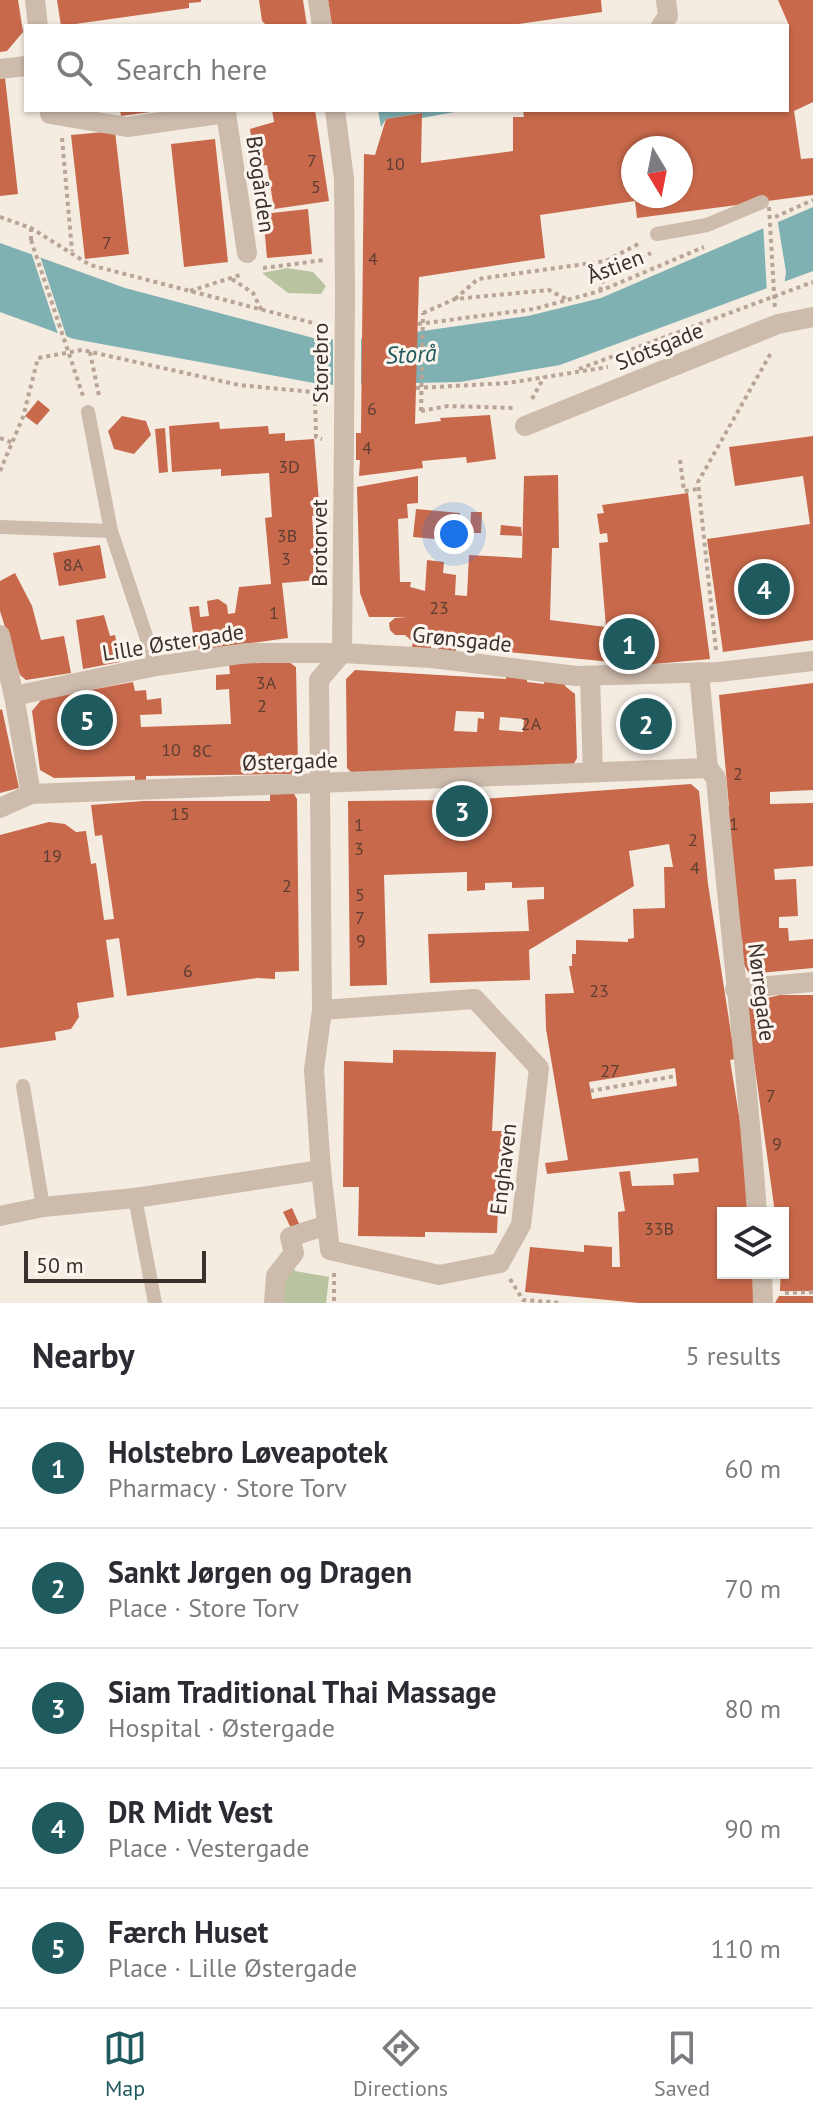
<!DOCTYPE html>
<meta charset="utf-8">
<style>
body{margin:0;font-family:"PT Sans",sans-serif;background:#f7f7f7;color:#2b2b33}
.controls{position:absolute;right:24px;bottom:24px;display:grid;overflow:hidden;border-radius:0px;box-shadow:0 2px 6px #0004}
.controls button{width:72px;height:72px;display:grid;place-items:center;padding:0;border:0;border-bottom:2px solid #e1e1e2;background:#fff;color:#2b2b33;font:40px sans-serif}
.compass{position:absolute;left:621px;top:136px;width:72px;height:72px;border-radius:50%;background:#fff;box-shadow:0 2px 6px #0004;rotate:170deg}
.scale{position:absolute;left:24px;bottom:20px;width:182px;box-sizing:border-box;padding-left:8px;border:4px solid #3b302b;border-top:0;font-size:22px;line-height:28px;white-space:nowrap;color:#3b302b;-webkit-text-stroke:6px #fbf5ee;paint-order:stroke}
.you{position:absolute;left:454px;top:534px;width:28px;height:28px;margin:-20px;border:6px solid #fff;border-radius:50%;background:#1a73e8;box-shadow:0 0 0 12px #1a73e833}
.badge{display:grid;place-items:center;width:52px;height:52px;border-radius:50%;background:#1f5a5e;color:#fff;font-size:26px;font-weight:700}
.pin{position:absolute;translate:-50% -50%;border:4px solid #fff;box-shadow:0 2px 8px #0006}
.list{margin:0;padding:0;list-style:none}
h2{display:flex;justify-content:space-between;align-items:center;height:104px;margin:0;padding:0 32px;font-size:34px}
h2 small{font-size:26px;font-weight:400;color:#7c7c81}
.list li{display:grid;grid-template-columns:52px 1fr auto;gap:24px;align-items:center;box-sizing:border-box;height:120px;padding:0 32px;border-top:2px solid #e1e1e2}
.list b{display:block;font-size:30px;white-space:nowrap}
.list p{margin:0;font-size:26px;white-space:nowrap;color:#7c7c81}
.list em{font-size:26px;font-style:normal;color:#7c7c81}
.icon{flex:none;width:44px;height:44px;fill:none;stroke:currentColor;stroke-width:2;stroke-linecap:round;stroke-linejoin:round}
.map{position:relative;flex:none;width:813px;height:1303px;overflow:hidden}
.search{position:absolute;background:#fff;box-shadow:0 2px 6px #0004;left:24px;right:24px;top:24px;height:88px;display:flex;align-items:center;gap:20px;box-sizing:border-box;padding:0 28px;border-radius:0px;color:#7c7c81;font-size:30px}
.sheet{height:704px;background:#fff}
nav{display:flex;justify-content:space-around;align-items:center;box-sizing:border-box;height:112px;border-top:2px solid #e1e1e2;background:#fff;font-size:22px;color:#7c7c81}
nav a{display:grid;justify-items:center;gap:4px}
nav .on{color:#1f5a5e}
.map>svg:first-child{display:block}
.green{fill:#b8c4a0}
.water{fill:#7fb0b2}
.pier{fill:#f4ebe1}
.building{fill:#c8694b;fill-rule:evenodd}
.lines{fill:none;stroke-linecap:round;stroke-linejoin:round}
.path{stroke:#b9a596;stroke-width:4;stroke-dasharray:4 4;stroke-linecap:butt}
.service{stroke:#cdbbac;stroke-width:14}
.pedestrian{stroke:#cdbbac;stroke-width:20}
.minor{stroke:#cdbbac;stroke-width:20}
.path-bridge{stroke:#b9a596;stroke-width:4;stroke-dasharray:4 4;stroke-linecap:butt}
.pedestrian-bridge{stroke:#cdbbac;stroke-width:20}
.labels{text-anchor:middle;dominant-baseline:central;stroke-width:6;stroke-linejoin:round;paint-order:stroke}
.number-label{font-size:18px;fill:#5e3e33}
.street-label{font-size:22px;fill:#3b302b;stroke:#fbf5ee}
.water-label{font-size:24px;font-style:italic;fill:#1f5a5e;stroke:#fbf5ee}
</style>
<div class="map">
<svg width="813" height="1303" viewBox="0 0 813 1303">
<rect width="100%" height="100%" fill="#f4ebe1"/>
<g class="green">
<polygon points="287,268 313,272 326,286 321,294 288,293 262,273"/>
<polygon points="291,1263 295,1271 329,1277 326,1303 279,1303 283,1271"/>
</g>
<g class="water">
<polygon points="378,110 465,110 422,118 421,113 386,119 381,127"/>
<polygon points="813,207 813,271 560,365 460,382 325,385 74,339 0,312 0,243 125,288 321,340 374,338 528,316 601,298"/>
<circle cx="647" cy="724" r="17"/>
</g>
<g class="pier">
<polygon points="777,217 786,272 784,287 767,294 763,222"/>
<polygon points="30,249 39,253 68,341 59,337"/>
<polygon points="361,334 361,388 333,389 333,336"/>
</g>
<g class="building">
<polygon points="0,0 18,0 23,32 7,51 0,52"/>
<polygon points="57,0 201,0 201,2 189,3 189,8 61,26"/>
<polygon points="259,0 303,0 307,26 267,26 262,21"/>
<polygon points="328,0 601,0 602,12 505,26 332,26"/>
<path d="M778 0H813V102L794 111 801 159 813 158V195L637 218 635 201 540 215 545 258 419 277 415 424 441 421 440 418 490 415 496 459 467 463 466 457 422 461 423 468 359 476 360 460H356V433H361L364 154 375 155 386 119 422 113 421 163 513 151V117H524L523 110H787L788 23ZM633 148H681V196H633Z"/>
<polygon points="5,78 18,194 0,196 0,79"/>
<polygon points="120,110 150,110 150,112 121,116"/>
<polygon points="272,110 315,110 329,201 274,209 267,165 259,166 257,156 254,157 250,129 274,122"/>
<polygon points="115,131 129,254 85,259 71,135"/>
<polygon points="215,139 228,262 184,267 171,144"/>
<polygon points="308,209 312,254 267,258 263,214"/>
<polygon points="38,400 50,410 37,425 25,416"/>
<polygon points="122,416 146,421 151,435 134,454 114,449 108,431"/>
<polygon points="219,422 220,429 268,426 269,434 285,433 285,441 314,439 320,515 312,516 317,580 282,583 288,638 200,650 195,646 189,607 199,606 200,617 209,616 207,601 218,599 227,605 228,614 235,613 239,587 271,584 265,518 272,517 269,473 221,476 221,469 172,472 169,426"/>
<polygon points="165,428 168,472 159,473 155,429"/>
<polygon points="813,436 813,640 723,652 707,539 810,524 803,476 735,486 729,447"/>
<polygon points="558,475 559,548 552,548 550,620 606,627 599,543 608,542 607,533 600,534 597,514 604,513 602,505 688,493 710,659 643,665 456,647 456,652 438,650 439,644 431,643 431,649 412,647 413,642 405,635 395,635 390,630 389,623 395,618 407,617 369,617 360,593 357,487 418,476 418,503 407,504 408,518 398,519 400,582 411,582 410,587 425,591 427,560 444,562 443,573 456,575 455,595 467,596 469,555 522,558 524,476"/>
<polygon points="416,509 460,513 457,541 413,537"/>
<polygon points="471,512 482,512 481,533 470,533"/>
<polygon points="501,525 521,527 522,536 500,535"/>
<polygon points="100,545 106,578 59,586 53,553"/>
<polygon points="15,573 32,606 41,640 64,636 71,673 26,680 20,675 0,611 0,581"/>
<polygon points="104,615 110,636 115,635 120,662 83,669 76,620"/>
<polygon points="289,662 296,667 298,767 291,774 146,776 146,783 135,783 135,776 54,778 40,770 32,711 42,699 133,682 135,691 146,690 147,700 161,698 162,714 140,715 141,727 231,724 229,689 216,690 216,675 230,674 229,664"/>
<path d="M355 670 506 679V673L527 675V682L544 684 545 677 566 679 565 686 575 694 577 758 572 767 352 773 347 768 346 679ZM456 711 484 712V719L478 718 477 732 454 731ZM500 717 524 719 523 732 499 730Z"/>
<polygon points="813,683 813,790 770,792 770,804 813,803 813,866 774,869 775,880 796,879 798,916 779,917 779,928 788,928 789,941 813,939 813,968 749,974 736,949 743,948 742,939 735,940 722,807 729,807 719,695"/>
<polygon points="2,709 19,788 0,793 0,710"/>
<path d="M691 784 699 791 708 884 735 1059 730 1060 753 1202V1213H723V1273H756L753 1303H639L525 1292 530 1247 584 1252V1245L612 1247V1267H620L618 1212 625 1211 619 1172 630 1171 632 1186 674 1185 673 1174 699 1172 698 1158 547 1174 545 1163 568 1160 546 1029 545 994 574 993 569 966H572V954H576V940L628 942V939L634 938 633 909 665 908 664 867H673L669 844 629 851 634 886 529 950 530 980 430 983 428 934 529 931 527 900 544 899V887L512 888V882L485 883V890L467 891V872L384 875 387 985 350 986 348 801 468 800ZM675 1068 677 1086 592 1099 589 1082Z"/>
<polygon points="270,794 294,794 297,799 299,971 275,972 275,979 257,978 127,996 119,938 106,940 114,997 77,1003 79,1017 71,1029 55,1032 56,1040 0,1048 0,835 49,822 65,824 76,832 86,831 91,864 96,863 104,920 114,919 102,835 95,836 91,805 144,801 270,801"/>
<polygon points="780,995 813,995 813,1291 780,1291 783,1213 775,1213 746,1003"/>
<polygon points="393,1050 496,1052 492,1131 511,1131 509,1184 499,1184 497,1233 425,1232 425,1237 358,1236 359,1187 343,1187 344,1061 393,1063"/>
<polygon points="292,1208 301,1228 293,1232 283,1212"/>
<polygon points="779,1296 813,1296 813,1303 775,1303"/>
</g>
<g class="lines">
<g class="path">
<polyline points="62,138 72,251"/>
<polyline points="0,217 31,228 90,265 325,326"/>
<polyline points="775,217 813,200"/>
<polyline points="31,240 31,228"/>
<polyline points="263,268 325,260"/>
<polyline points="232,279 253,293 262,311"/>
<polyline points="190,291 243,274"/>
<polyline points="600,291 604,277 651,253"/>
<polyline points="455,299 478,279 606,261 640,243"/>
<polyline points="423,313 455,299 549,290 566,299"/>
<polyline points="418,324 534,309 600,291 704,247"/>
<polyline points="90,352 99,396"/>
<polyline points="417,360 424,360"/>
<polyline points="579,369 813,282"/>
<polyline points="416,388 508,383 608,367"/>
<polyline points="315,394 316,437 322,439"/>
<polyline points="532,399 544,377"/>
<polyline points="421,411 448,406 514,408"/>
<polyline points="0,438 13,443"/>
<polyline points="680,460 684,491 699,489"/>
<polyline points="0,471 23,417 38,358 82,350 239,385 323,393"/>
<polyline points="716,650 698,482 772,351"/>
<polyline points="590,1091 676,1076"/>
<polyline points="334,1273 334,1303"/>
<polyline points="510,1279 523,1300 562,1303"/>
<polyline points="785,1293 813,1292"/>
</g>
<g class="service">
<polyline points="657,234 707,225 762,202"/>
<polyline points="88,412 111,531 156,666"/>
<polyline points="0,527 111,531"/>
<polyline points="23,1086 43,1207"/>
<polyline points="135,1198 155,1303"/>
</g>
<g class="pedestrian">
<polyline points="318,0 322,26"/>
<polyline points="335,110 344,179 345,292"/>
<polyline points="342,653 344,434"/>
<polyline points="156,666 247,653 342,653 432,658 576,676 719,672 813,661"/>
<polyline points="699,672 708,768"/>
<polyline points="590,676 593,772"/>
<polyline points="14,696 31,794"/>
<path d="M0 808 31 794 708 768 716 778C729 923 747 1067 757 1213"/>
<polyline points="735,989 813,982"/>
<polyline points="321,1170 330,1250 439,1275 500,1263 521,1225 539,1068 475,999 322,1010"/>
<polyline points="135,1198 321,1170 314,1070 322,1010 319,680 342,653"/>
<polyline points="762,1273 763,1303"/>
<polyline points="274,1303 276,1276 294,1253 290,1237 327,1225"/>
</g>
<g class="minor">
<polyline points="35,0 38,26"/>
<polyline points="661,26 668,16 666,0"/>
<polyline points="0,69 26,66"/>
<polyline points="50,110 50,114 127,127 226,113 247,253"/>
<polyline points="525,426 778,324 813,317"/>
<polyline points="0,635 14,696 156,666"/>
<polyline points="0,1216 43,1207 135,1198"/>
</g>
<g class="path-bridge">
<polyline points="769,207 775,309"/>
<polyline points="31,240 83,396"/>
<polyline points="421,411 423,313"/>
</g>
<polyline class="pedestrian-bridge" points="344,434 345,292"/>
</g>
<g class="labels">
<g class="number-label">
<text x="312" y="160">7</text>
<text x="395" y="163">10</text>
<text x="316" y="186">5</text>
<text x="107" y="242">7</text>
<text x="373" y="258">4</text>
<text x="372" y="408">6</text>
<text x="367" y="447">4</text>
<text x="289" y="466">3D</text>
<text x="287" y="535">3B</text>
<text x="286" y="558">3</text>
<text x="73" y="564">8A</text>
<text x="439" y="607">23</text>
<text x="274" y="612">1</text>
<text x="266" y="682">3A</text>
<text x="262" y="705">2</text>
<text x="531" y="723">2A</text>
<text x="171" y="749">10</text>
<text x="202" y="750">8C</text>
<text x="738" y="773">2</text>
<text x="180" y="813">15</text>
<text x="734" y="823">1</text>
<text x="359" y="824">1</text>
<text x="693" y="839">2</text>
<text x="359" y="848">3</text>
<text x="52" y="855">19</text>
<text x="695" y="867">4</text>
<text x="287" y="885">2</text>
<text x="360" y="894">5</text>
<text x="360" y="917">7</text>
<text x="361" y="940">9</text>
<text x="188" y="970">6</text>
<text x="599" y="990">23</text>
<text x="610" y="1070">27</text>
<text x="771" y="1095">7</text>
<text x="777" y="1143">9</text>
<text x="659" y="1228">33B</text>
</g>
<g class="street-label">
<text transform="translate(261 184) rotate(82)">Brogården</text>
<text transform="translate(615 266) rotate(-21)">Åstien</text>
<text transform="translate(659 346) rotate(-22)">Slotsgade</text>
<text transform="translate(320 363) rotate(-90)">Storebro</text>
<text transform="translate(319 543) rotate(-90)">Brotorvet</text>
<text transform="translate(462 639) rotate(6)">Grønsgade</text>
<text transform="translate(173 642) rotate(-9)">Lille Østergade</text>
<text transform="translate(290 761) rotate(-2)">Østergade</text>
<text transform="translate(762 992) rotate(83)">Nørregade</text>
<text transform="translate(503 1169) rotate(-83)">Enghaven</text>
</g>
<g class="water-label">
<text transform="translate(411 354) rotate(-3)">Storå</text>
</g>
</g>
</svg>
<div class="controls">
<button><svg class="icon" aria-label="layers" viewBox="0 0 24 24"><path d="M12 4l9 5-9 5-9-5zM3 14l9 5 9-5"/></svg></button>
</div>
<svg class="compass" viewBox="-18 -18 36 36"><path d="M0-13l5 13h-10z" fill="#e53935"/><path d="M0 13l5-13h-10z" fill="#7c7c81"/></svg>
<div class="scale">50 m</div>
<div class="you"></div>
<div class="pin badge" style="left:629px;top:644px">1</div>
<div class="pin badge" style="left:646px;top:724px">2</div>
<div class="pin badge" style="left:462px;top:811px">3</div>
<div class="pin badge" style="left:764px;top:589px">4</div>
<div class="pin badge" style="left:87px;top:720px">5</div>
<div class="search"><svg class="icon" aria-label="search" viewBox="0 0 24 24"><circle cx="10" cy="10" r="6"/><path d="M15 15l6 6"/></svg>Search here</div>
</div>
<section class="sheet">
<h2>Nearby<small>5 results</small></h2>
<ul class="list">
<li><span class="badge">1</span><div><b>Holstebro Løveapotek</b><p>Pharmacy · Store Torv</p></div><em>60 m</em></li>
<li><span class="badge">2</span><div><b>Sankt Jørgen og Dragen</b><p>Place · Store Torv</p></div><em>70 m</em></li>
<li><span class="badge">3</span><div><b>Siam Traditional Thai Massage</b><p>Hospital · Østergade</p></div><em>80 m</em></li>
<li><span class="badge">4</span><div><b>DR Midt Vest</b><p>Place · Vestergade</p></div><em>90 m</em></li>
<li><span class="badge">5</span><div><b>Færch Huset</b><p>Place · Lille Østergade</p></div><em>110 m</em></li>
</ul>
</section>
<nav>
<a class="on"><svg class="icon" aria-label="map" viewBox="0 0 24 24"><path d="M3 6l6-2 6 2 6-2v14l-6 2-6-2-6 2zM9 4v14M15 6v14"/></svg>Map</a>
<a><svg class="icon" aria-label="directions" viewBox="0 0 24 24"><path d="M12 3l9 9-9 9-9-9zM9 14v-3h6M13 9l2 2-2 2"/></svg>Directions</a>
<a><svg class="icon" aria-label="saved" viewBox="0 0 24 24"><path d="M7 4h10v16l-5-4-5 4z"/></svg>Saved</a>
</nav>
